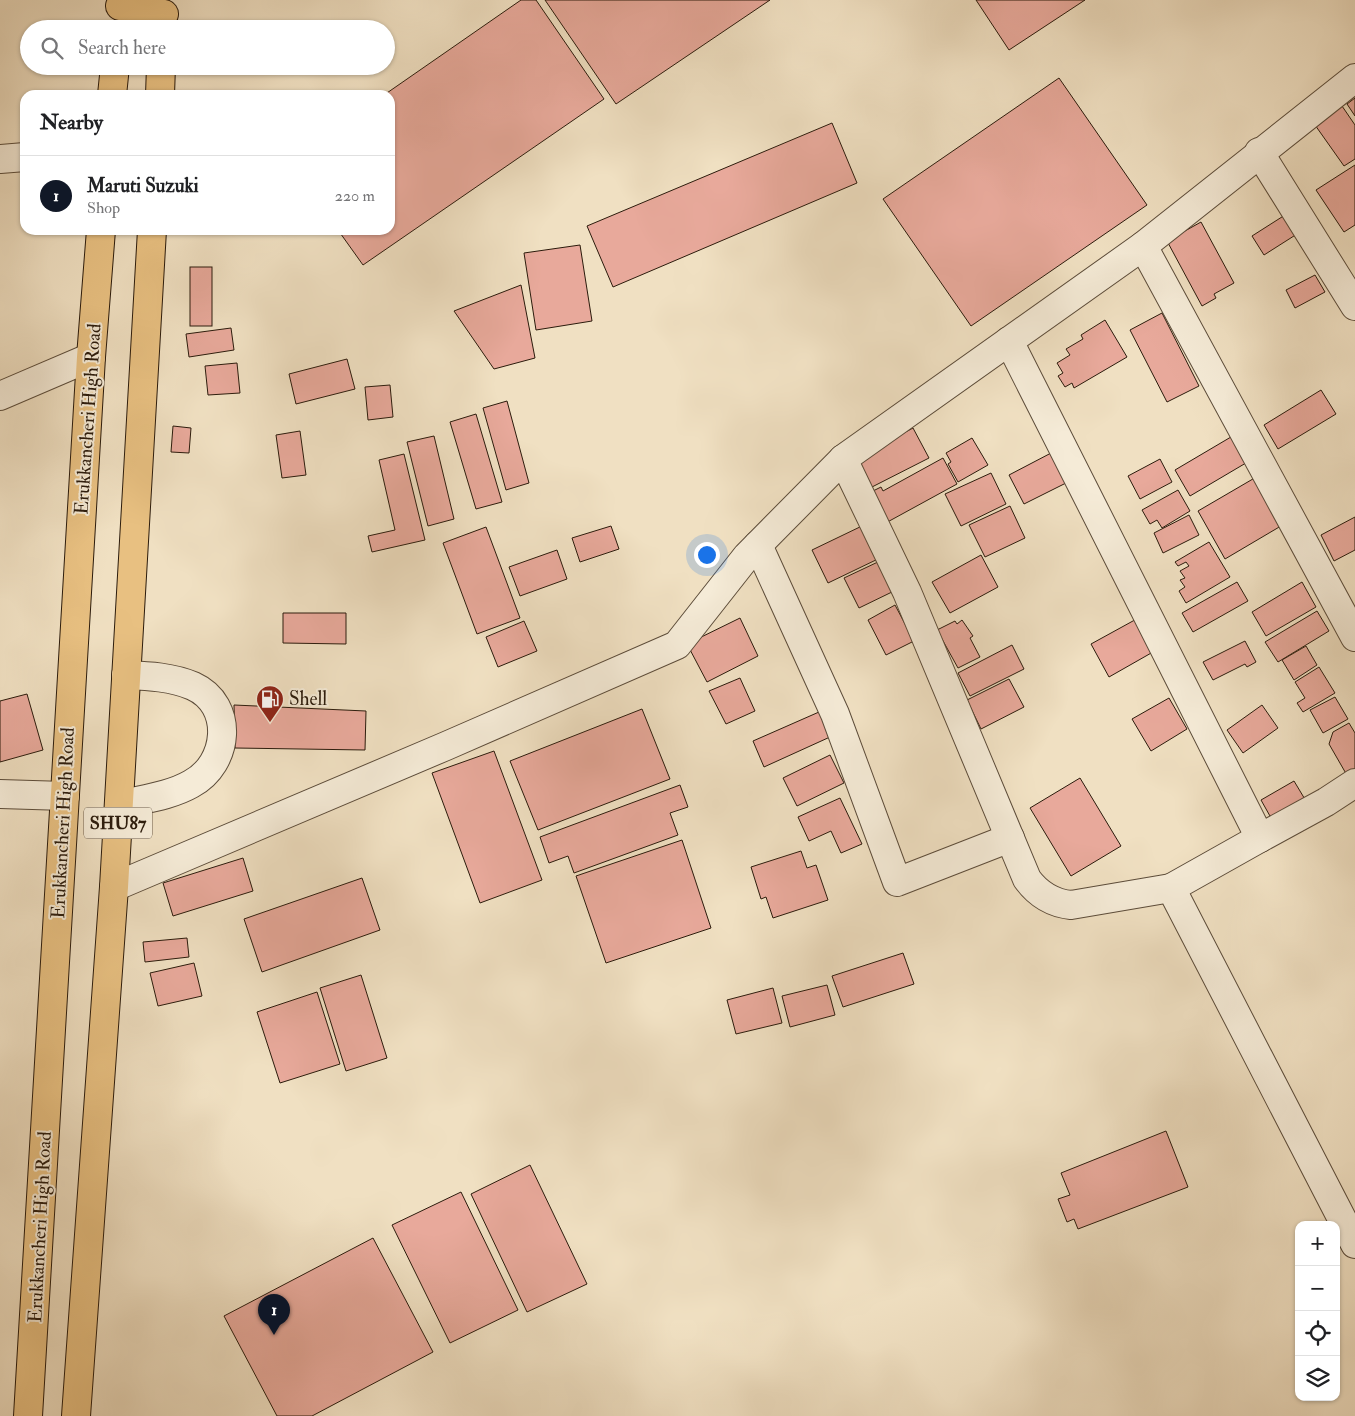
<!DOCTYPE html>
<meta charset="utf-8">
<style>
body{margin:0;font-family:"IM FELL Double Pica",serif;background:#f6f6f6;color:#202124}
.controls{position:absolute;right:15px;bottom:15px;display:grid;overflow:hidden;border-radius:10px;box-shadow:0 1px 4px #0004}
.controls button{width:45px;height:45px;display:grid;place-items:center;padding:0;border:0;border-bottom:1px solid #e0e0e0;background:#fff;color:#202124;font:25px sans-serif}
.you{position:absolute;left:706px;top:554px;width:18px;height:18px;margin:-12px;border:4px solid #fff;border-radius:50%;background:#1a73e8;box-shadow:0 0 0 8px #1a73e833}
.badge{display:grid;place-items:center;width:32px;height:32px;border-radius:50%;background:#111827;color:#fff;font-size:16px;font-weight:700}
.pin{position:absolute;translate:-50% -41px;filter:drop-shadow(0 1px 2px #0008)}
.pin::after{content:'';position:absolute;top:26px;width:18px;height:15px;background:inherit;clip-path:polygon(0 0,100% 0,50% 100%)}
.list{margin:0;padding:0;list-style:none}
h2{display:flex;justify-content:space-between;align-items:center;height:65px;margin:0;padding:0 20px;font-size:21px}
h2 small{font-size:16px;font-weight:400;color:#757577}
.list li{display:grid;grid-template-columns:32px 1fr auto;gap:15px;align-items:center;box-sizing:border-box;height:80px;padding:0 20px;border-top:1px solid #e0e0e0}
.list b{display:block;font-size:19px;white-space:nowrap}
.list p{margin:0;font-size:16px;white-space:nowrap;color:#757577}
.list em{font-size:16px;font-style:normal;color:#757577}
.icon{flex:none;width:28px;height:28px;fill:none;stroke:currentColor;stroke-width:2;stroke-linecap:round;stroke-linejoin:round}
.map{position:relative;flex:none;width:1355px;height:1416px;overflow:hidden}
.search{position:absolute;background:#fff;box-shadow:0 1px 4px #0004;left:20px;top:20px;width:375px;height:55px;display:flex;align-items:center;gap:12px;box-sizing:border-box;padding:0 18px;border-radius:28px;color:#757577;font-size:19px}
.panel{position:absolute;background:#fff;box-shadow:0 1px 4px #0004;left:20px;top:90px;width:375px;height:145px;border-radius:15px}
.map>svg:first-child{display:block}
.building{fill:#e8a99b;stroke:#2b1b0c}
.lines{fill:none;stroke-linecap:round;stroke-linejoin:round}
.minor-casing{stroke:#5c4c3a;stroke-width:30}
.major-casing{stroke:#2b1b0c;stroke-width:30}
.minor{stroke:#f5ebd7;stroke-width:28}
.major{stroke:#e8c081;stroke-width:28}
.labels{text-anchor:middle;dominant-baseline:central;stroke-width:4;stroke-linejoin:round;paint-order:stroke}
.shield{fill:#f5ebd7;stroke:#685949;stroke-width:1}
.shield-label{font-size:18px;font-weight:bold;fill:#2b1b0c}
.street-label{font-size:19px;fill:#2b1b0c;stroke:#f5ebd7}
.poi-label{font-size:19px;fill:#2b1b0c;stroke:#f5ebd7;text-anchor:start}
</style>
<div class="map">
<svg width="1355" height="1416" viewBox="0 0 1355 1416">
<rect width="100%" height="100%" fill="#f0e0c2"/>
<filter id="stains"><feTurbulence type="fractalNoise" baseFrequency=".004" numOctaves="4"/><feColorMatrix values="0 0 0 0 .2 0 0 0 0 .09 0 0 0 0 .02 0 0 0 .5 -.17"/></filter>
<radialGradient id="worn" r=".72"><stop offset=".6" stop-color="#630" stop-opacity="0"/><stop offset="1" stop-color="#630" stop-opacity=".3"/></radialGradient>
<g class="building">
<polygon points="521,0 536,0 604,99 363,265 338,230 390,230 390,95 384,95"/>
<polygon points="545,0 770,0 616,104"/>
<polygon points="976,0 1085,0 1009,50"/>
<polygon points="1059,78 1147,205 971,326 883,199"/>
<polygon points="1355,98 1355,116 1347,104"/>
<polygon points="1342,106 1355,125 1355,159 1344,166 1315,125"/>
<polygon points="832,123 857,183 613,287 587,226"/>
<polygon points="1355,165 1355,225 1344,232 1316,190"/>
<polygon points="1285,215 1297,234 1264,255 1252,236"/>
<polygon points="1201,222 1234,283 1214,294 1216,298 1202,306 1167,241"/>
<polygon points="580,245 592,321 536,330 524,253"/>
<rect x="190" y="267" width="22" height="59"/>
<polygon points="1315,275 1325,292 1295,308 1286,290"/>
<polygon points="521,285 535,358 494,369 454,311"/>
<polygon points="1162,313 1199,386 1167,402 1130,330"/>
<polygon points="1105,320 1127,357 1074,388 1072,383 1065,387 1058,376 1063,373 1057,363 1070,355 1066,349 1083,339 1081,335"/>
<polygon points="231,328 234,350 189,357 186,334"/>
<polygon points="347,359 355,389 296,404 289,374"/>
<polygon points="237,363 240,393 208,395 205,366"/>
<polygon points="390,385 393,417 368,420 365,387"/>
<polygon points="1321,390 1336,414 1278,449 1264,425"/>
<polygon points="507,401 529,483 506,490 483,408"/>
<polygon points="476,414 502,502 476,509 450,422"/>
<polygon points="173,426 191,428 189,453 171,452"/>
<polygon points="913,428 929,458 870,488 855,459"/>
<polygon points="300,431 306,475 282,478 276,435"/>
<polygon points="1236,434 1251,460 1190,496 1175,470"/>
<polygon points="434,436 454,519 428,526 407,442"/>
<polygon points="972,438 988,465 958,482 948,464 951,462 946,453"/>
<polygon points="1053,452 1068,482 1024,504 1009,475"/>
<polygon points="404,454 425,540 372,552 368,536 395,530 379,460"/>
<polygon points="943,458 957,484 882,525 865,495 881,487 883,491"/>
<polygon points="1160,459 1172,482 1140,499 1128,476"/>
<polygon points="991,473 1006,504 961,526 945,494"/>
<polygon points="1258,476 1286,523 1225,559 1198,511"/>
<polygon points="1178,490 1190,511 1162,528 1157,520 1150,524 1142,510"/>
<polygon points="1010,506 1025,538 985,557 969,525"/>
<polygon points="1189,515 1199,535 1163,553 1154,533"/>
<polygon points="1355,517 1355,550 1334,561 1321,535"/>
<polygon points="864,525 880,558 828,583 812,550"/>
<polygon points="611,526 619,549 580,562 572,538"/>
<polygon points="486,527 520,618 477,634 443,543"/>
<polygon points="1209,542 1230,577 1186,603 1179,591 1185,587 1180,580 1185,578 1180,571 1189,566 1186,562 1178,566 1175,562"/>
<polygon points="557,550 567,579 520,596 509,567"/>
<polygon points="981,555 998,587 950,613 932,582"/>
<polygon points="880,561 894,591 859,608 844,578"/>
<polygon points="1237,582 1248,601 1193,632 1182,613"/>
<polygon points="1302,582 1316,607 1266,636 1252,612"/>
<polygon points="895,605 914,641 886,655 868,620"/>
<polygon points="1317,611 1329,631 1278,662 1265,642"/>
<polygon points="283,613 346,613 346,644 283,643"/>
<polygon points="1142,616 1160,648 1109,677 1091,644"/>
<polygon points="740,618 758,656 707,682 687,644"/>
<polygon points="962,620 973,636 970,638 980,657 958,668 937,630 955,621 957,624"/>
<polygon points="524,621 537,651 498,667 486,637"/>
<polygon points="1245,641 1256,662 1247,667 1245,664 1213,680 1203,662"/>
<polygon points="1012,645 1024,669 970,696 958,673"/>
<polygon points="1306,646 1317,665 1294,680 1282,660"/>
<polygon points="1319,667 1335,693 1303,712 1297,703 1305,698 1295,682"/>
<polygon points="740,678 755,711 726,724 709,691"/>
<polygon points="1009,679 1024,707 981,729 967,700"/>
<polygon points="27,694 43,750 0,762 0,701"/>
<polygon points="1335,697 1348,719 1323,733 1310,710"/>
<polygon points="1169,698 1187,729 1151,751 1132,719"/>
<polygon points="234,705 366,711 365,750 235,748"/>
<polygon points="1262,705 1278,728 1243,753 1227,730"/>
<polygon points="642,709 670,779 538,830 510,761"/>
<polygon points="819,712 830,737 764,767 753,741"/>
<polygon points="1349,723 1355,733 1355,773 1348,777 1329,744 1333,732"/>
<polygon points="494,751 542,880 480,903 432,773"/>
<polygon points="830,755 844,783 797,806 783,778"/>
<polygon points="1080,778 1121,846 1071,876 1030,808"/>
<polygon points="1294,781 1309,806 1275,825 1261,800"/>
<polygon points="680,785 688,807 670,813 678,835 574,873 568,856 549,863 540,837"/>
<polygon points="840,798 862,844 841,853 831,831 809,841 798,817"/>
<polygon points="682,840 711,928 606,963 576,876"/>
<polygon points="801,851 807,868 816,865 828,900 773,918 766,897 761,899 751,867"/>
<polygon points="243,858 253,891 173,916 163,883"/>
<polygon points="362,878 380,930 262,972 244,919"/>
<polygon points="187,938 189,957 145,962 143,942"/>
<polygon points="903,953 914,984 843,1007 832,976"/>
<polygon points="194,963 202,996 158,1006 150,973"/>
<polygon points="361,975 387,1058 346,1071 320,988"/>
<polygon points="827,985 835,1015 790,1027 782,996"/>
<polygon points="773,988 782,1023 736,1034 727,1000"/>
<polygon points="317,992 340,1064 280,1083 257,1012"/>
<polygon points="1166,1131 1188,1187 1078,1229 1074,1219 1067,1222 1058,1199 1070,1195 1061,1173"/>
<polygon points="530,1165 587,1284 527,1312 471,1194"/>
<polygon points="461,1192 518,1310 450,1343 392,1225"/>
<polygon points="373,1238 433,1352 312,1416 277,1416 224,1316"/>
</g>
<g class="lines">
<g class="minor-casing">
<g id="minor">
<polyline points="1259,152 1355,306"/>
<polyline points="0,159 25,157"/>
<polyline points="1143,246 1355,637"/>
<polyline points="1009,341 1260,838 1326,802 1355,783"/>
<polyline points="0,396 91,357"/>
<polyline points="843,459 1143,246 1355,78"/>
<polyline points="758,545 835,714 897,882 1010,838"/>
<polyline points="0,794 65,796"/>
<path d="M119 805C143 799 170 796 191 784 229 764 235 705 193 686 172 677 149 676 126 675"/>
<path d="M114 887 446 746 677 645 747 556 843 459 907 592 1027 879C1038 894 1052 903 1071 905L1171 888 1355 1244"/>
<polyline points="1171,888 1260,838"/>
</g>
</g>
<g class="major-casing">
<g id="major">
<polyline points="120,6 164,14"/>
<polyline points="112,95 115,66"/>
<polyline points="160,95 161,66"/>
<polyline points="28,1416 91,357 101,230"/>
<polyline points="76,1416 114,887 152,230"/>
</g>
</g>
<use href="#minor" class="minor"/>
<use href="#major" class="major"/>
</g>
<defs>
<g id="fuel-pin" transform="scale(1.4375)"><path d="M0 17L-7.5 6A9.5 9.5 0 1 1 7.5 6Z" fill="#8f2418" stroke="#f5ebd7"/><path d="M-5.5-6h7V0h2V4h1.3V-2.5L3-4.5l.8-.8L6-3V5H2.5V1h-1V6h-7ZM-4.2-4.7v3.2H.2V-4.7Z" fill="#fff"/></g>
</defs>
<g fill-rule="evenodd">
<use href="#fuel-pin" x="270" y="699"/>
</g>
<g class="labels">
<rect class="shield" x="84" y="807.5" width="68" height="31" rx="4"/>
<g class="shield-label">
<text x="118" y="823">SHU87</text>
</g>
<g class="street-label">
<text transform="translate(88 419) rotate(-86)">Erukkancheri High Road</text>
<text transform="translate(63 823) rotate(-87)">Erukkancheri High Road</text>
<text transform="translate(40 1227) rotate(-87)">Erukkancheri High Road</text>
</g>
<g class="poi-label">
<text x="289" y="699">Shell</text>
</g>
</g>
<rect width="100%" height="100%" filter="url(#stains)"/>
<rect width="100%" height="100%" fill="url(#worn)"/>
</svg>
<div class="controls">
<button>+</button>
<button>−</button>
<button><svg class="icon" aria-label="locate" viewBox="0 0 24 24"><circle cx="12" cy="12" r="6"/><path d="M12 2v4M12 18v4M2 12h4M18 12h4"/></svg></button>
<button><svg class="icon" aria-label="layers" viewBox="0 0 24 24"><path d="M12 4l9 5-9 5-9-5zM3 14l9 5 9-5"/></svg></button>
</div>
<div class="you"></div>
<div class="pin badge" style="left:274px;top:1335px">1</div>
<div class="search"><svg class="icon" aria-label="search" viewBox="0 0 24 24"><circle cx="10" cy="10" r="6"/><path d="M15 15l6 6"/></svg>Search here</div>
<section class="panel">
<h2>Nearby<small></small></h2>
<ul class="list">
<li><span class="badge">1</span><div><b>Maruti Suzuki</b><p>Shop</p></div><em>220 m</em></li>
</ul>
</section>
</div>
